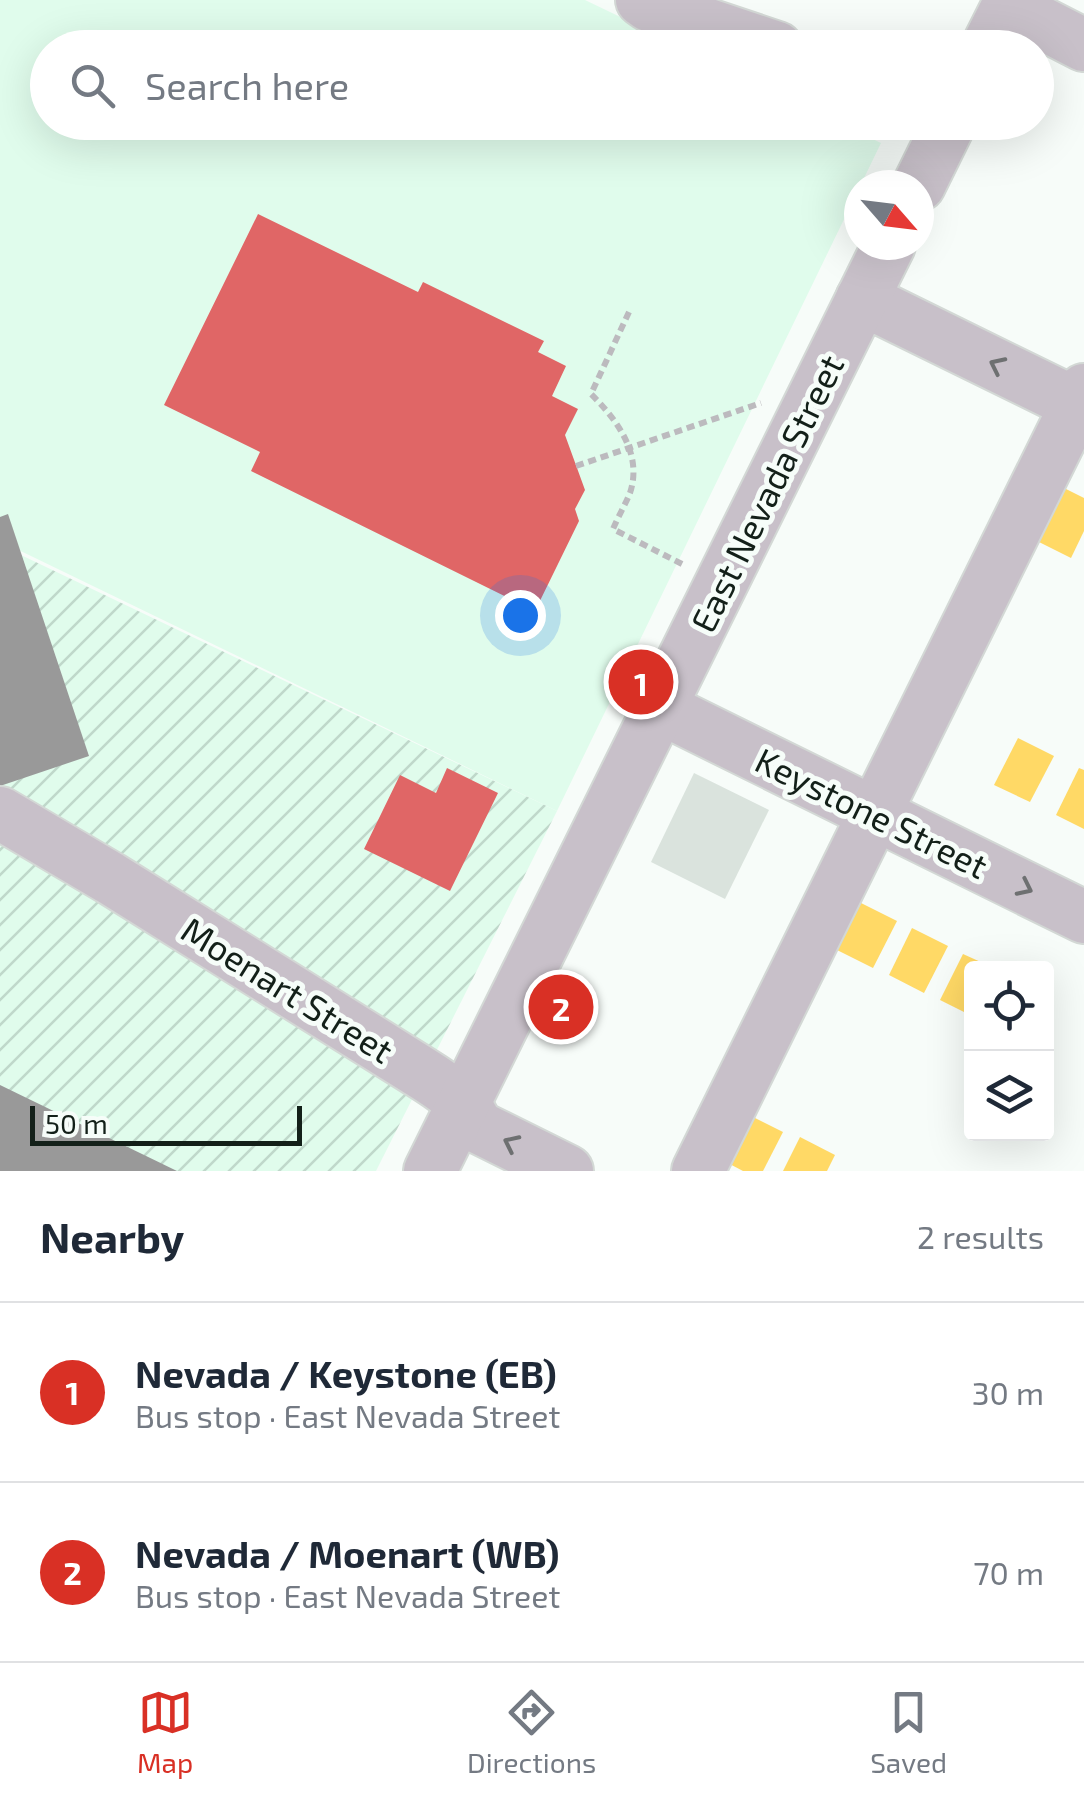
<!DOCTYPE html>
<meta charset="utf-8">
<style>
body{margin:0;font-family:"Exo 2",sans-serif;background:#f6f6f7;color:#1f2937}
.controls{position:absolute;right:30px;bottom:30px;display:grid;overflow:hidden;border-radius:10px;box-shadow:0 10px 40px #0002}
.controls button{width:90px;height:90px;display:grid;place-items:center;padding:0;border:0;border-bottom:2px solid #e0e1e3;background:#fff;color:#1f2937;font:50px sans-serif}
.compass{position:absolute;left:844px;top:170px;width:90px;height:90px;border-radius:50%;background:#fff;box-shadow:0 10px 40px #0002;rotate:118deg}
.scale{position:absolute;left:30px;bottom:25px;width:272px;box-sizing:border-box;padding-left:10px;border:5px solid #132019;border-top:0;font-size:28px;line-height:35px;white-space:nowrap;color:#132019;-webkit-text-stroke:8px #f6fdf9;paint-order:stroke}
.you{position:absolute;left:520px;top:615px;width:35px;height:35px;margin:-25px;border:8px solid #fff;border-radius:50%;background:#1a73e8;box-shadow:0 0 0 15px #1a73e833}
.badge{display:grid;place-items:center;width:65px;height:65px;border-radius:50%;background:#d93025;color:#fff;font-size:32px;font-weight:700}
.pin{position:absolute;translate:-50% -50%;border:5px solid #fff;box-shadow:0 2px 10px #0006}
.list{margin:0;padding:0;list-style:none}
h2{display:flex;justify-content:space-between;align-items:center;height:130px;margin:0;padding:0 40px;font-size:42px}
h2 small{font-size:32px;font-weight:400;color:#747a83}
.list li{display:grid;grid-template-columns:65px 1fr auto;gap:30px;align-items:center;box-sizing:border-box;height:180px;padding:0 40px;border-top:2px solid #e0e1e3}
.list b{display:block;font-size:38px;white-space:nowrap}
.list p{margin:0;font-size:32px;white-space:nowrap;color:#747a83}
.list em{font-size:32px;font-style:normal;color:#747a83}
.icon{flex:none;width:55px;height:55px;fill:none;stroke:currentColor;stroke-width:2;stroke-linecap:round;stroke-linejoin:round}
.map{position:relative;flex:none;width:1084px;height:1171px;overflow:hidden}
.search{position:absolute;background:#fff;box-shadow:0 10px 40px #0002;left:30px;right:30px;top:30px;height:110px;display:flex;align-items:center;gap:25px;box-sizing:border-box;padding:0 35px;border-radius:55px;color:#747a83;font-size:38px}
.sheet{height:490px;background:#fff}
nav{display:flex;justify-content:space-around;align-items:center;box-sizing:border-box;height:140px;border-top:2px solid #e0e1e3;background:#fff;font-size:28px;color:#747a83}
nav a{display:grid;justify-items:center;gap:5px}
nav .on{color:#d93025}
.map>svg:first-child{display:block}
.built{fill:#e0fcec}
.industrial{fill:url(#industrial-furrows)}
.homes{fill:#ffd966}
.shops{fill:#e06666}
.industry{fill:#999}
.building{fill:#dae3dd}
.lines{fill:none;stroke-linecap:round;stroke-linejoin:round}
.minor-casing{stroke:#d3d8d5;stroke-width:56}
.path{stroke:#bcbabe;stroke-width:6;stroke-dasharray:8 5;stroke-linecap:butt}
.minor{stroke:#c8c0c9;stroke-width:52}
.oneway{stroke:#6e7071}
.labels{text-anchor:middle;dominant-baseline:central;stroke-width:10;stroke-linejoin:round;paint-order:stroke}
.street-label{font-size:35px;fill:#132019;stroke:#f6fdf9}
</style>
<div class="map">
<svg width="1084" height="1171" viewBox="0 0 1084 1171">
<defs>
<pattern id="industrial-furrows" width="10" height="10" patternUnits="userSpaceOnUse" patternTransform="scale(2.5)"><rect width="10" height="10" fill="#e0fcec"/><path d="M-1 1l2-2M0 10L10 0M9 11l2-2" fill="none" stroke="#bfd8ca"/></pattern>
</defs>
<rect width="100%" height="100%" fill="#f7fcf9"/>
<polygon class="built" points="0,0 585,0 683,47 48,48 48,122 838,122 881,143 557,811 0,541"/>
<polygon class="industrial" points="0,545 557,811 376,1171 0,1171"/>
<g class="homes">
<polygon points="1062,487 1084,498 1084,531 1071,558 1035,540"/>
<polygon points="1018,738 1054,756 1030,802 994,785"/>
<polygon points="1079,768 1084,770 1084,829 1056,815"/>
<polygon points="861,903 897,921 873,968 837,950"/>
<polygon points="912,928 948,946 924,993 889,975"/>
<polygon points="963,954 994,968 972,968 972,1016 940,1000"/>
<polygon points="747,1114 783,1132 763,1171 743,1171 724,1161"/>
<polygon points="800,1137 835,1155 827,1171 783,1171"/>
</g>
<g class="shops">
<polygon points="258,214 418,292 423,282 544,341 538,352 566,366 552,396 578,409 565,435 585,490 575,509 579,521 535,611 251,471 260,452 164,405"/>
<polygon points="447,768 498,793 450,891 364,849 400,775 436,793"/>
</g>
<g class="industry">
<polygon points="8,514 89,756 0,786 0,517"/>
<polygon points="0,1085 177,1171 0,1171"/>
</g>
<polygon class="building" points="694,773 769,810 725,899 651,862"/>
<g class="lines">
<g class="minor-casing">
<g id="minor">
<polyline points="642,0 649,5 777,48"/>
<polyline points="1008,6 1084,45"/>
<polyline points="987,48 1011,0"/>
<polyline points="919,185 950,122"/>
<polyline points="862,299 1084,408"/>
<polyline points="659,707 1084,917"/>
<path d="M0 813 110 878 414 1068C436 1082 467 1099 476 1126L567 1171"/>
<polyline points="430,1171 889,245"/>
<polyline points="698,1171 1084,390"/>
</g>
</g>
<g class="path">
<path d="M629 312 591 394C617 420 643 454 630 493 625 505 618 517 613 529L684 565"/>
<polyline points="576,466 761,403"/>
</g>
<use href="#minor" class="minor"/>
</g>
<defs><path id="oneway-chevron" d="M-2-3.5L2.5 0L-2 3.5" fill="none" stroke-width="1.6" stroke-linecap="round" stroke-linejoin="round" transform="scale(2.5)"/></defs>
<g class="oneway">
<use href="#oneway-chevron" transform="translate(997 365) rotate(-154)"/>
<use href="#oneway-chevron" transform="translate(1025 888) rotate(26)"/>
<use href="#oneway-chevron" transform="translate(511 1143) rotate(-154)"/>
</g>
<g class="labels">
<g class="street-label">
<text transform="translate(766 493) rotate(-64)">East Nevada Street</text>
<text transform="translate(872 812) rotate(26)">Keystone Street</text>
<text transform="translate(288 989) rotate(32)">Moenart Street</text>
</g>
</g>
</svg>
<div class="controls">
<button><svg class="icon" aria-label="locate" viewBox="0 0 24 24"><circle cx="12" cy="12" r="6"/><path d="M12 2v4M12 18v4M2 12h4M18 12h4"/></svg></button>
<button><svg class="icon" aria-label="layers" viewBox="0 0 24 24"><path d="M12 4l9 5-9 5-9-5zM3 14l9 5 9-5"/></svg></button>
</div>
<svg class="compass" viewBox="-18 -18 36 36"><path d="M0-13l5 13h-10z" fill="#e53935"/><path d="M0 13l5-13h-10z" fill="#747a83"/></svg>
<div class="scale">50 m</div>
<div class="you"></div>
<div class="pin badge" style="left:641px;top:682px">1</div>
<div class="pin badge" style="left:561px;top:1007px">2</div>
<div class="search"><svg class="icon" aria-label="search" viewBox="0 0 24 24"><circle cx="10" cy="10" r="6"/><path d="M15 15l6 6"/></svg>Search here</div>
</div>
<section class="sheet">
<h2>Nearby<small>2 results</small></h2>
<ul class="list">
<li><span class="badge">1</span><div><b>Nevada / Keystone (EB)</b><p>Bus stop · East Nevada Street</p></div><em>30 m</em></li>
<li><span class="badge">2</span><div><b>Nevada / Moenart (WB)</b><p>Bus stop · East Nevada Street</p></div><em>70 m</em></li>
</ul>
</section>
<nav>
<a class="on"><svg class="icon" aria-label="map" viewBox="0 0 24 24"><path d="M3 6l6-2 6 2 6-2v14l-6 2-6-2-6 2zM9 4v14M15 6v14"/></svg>Map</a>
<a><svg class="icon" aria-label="directions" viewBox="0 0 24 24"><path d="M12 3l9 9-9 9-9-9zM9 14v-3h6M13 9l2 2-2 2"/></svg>Directions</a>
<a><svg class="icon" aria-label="saved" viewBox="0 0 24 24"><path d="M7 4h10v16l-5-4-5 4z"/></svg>Saved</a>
</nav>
